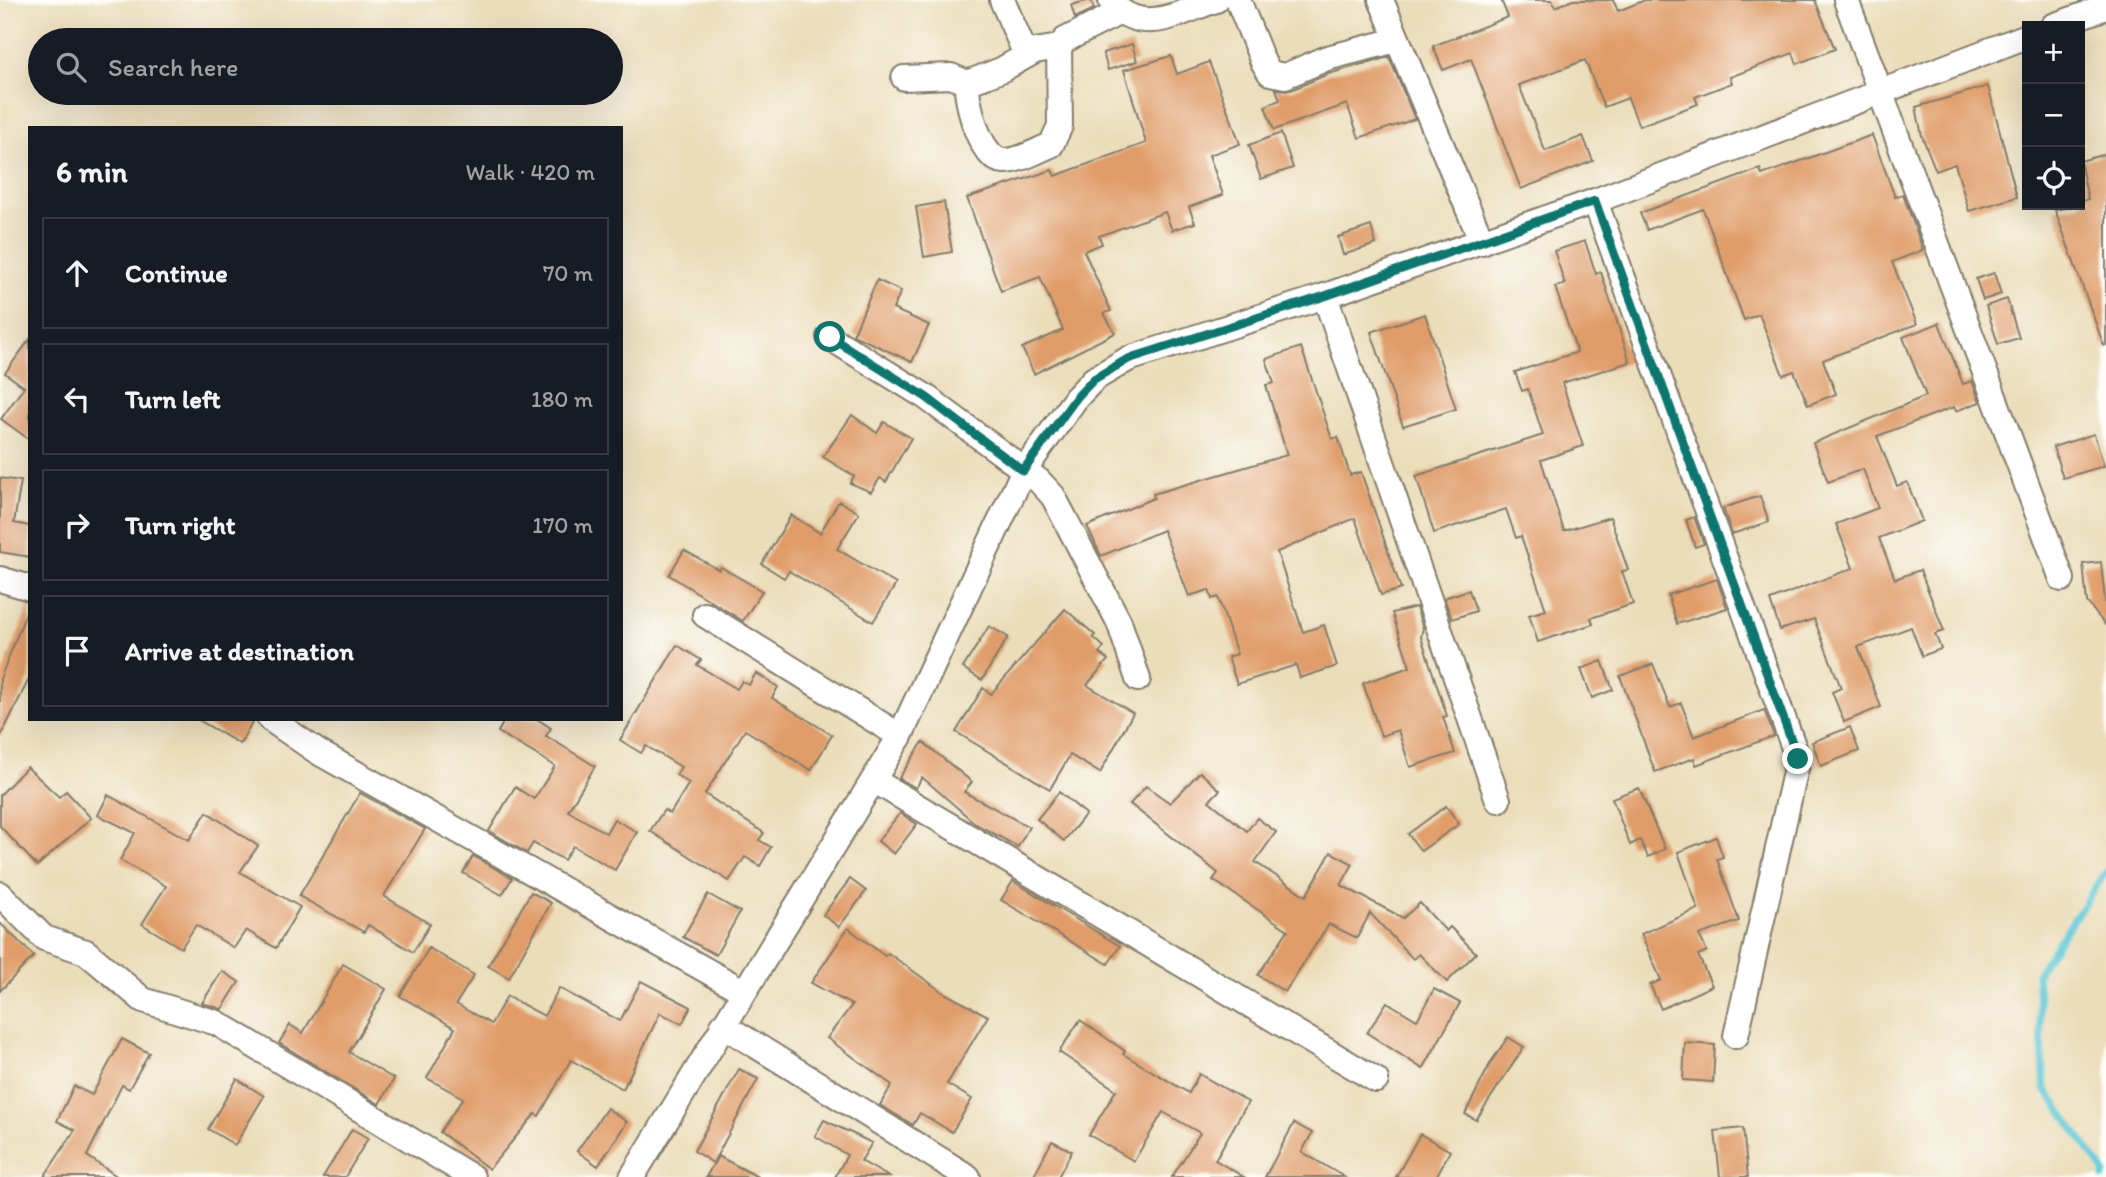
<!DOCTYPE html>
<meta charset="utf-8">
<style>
body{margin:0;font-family:Itim,sans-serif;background:#242831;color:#f1f3f6}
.controls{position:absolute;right:21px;top:21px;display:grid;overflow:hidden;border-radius:0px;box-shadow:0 7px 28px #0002}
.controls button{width:63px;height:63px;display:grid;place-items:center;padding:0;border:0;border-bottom:2px solid #363941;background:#171b24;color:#f1f3f6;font:35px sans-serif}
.stop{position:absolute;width:21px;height:21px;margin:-16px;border:5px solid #0f766e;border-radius:50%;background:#fff}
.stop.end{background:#0f766e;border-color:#fff;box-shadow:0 2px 7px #0008}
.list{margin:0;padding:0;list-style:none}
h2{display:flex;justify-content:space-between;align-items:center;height:91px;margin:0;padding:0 28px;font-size:30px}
h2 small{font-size:23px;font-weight:400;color:#9ea1a6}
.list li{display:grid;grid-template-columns:46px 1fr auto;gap:21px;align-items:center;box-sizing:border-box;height:112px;margin:0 14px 14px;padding:0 14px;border:2px solid #363941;border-radius:0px}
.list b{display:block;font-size:26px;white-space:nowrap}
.list em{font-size:23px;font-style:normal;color:#9ea1a6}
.icon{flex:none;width:38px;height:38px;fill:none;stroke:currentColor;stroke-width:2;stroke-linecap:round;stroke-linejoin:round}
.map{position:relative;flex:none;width:2106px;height:1177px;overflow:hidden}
.search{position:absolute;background:#171b24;box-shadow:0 7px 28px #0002;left:28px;top:28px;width:595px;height:77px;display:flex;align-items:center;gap:18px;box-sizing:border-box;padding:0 24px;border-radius:38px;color:#9ea1a6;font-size:26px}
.panel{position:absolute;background:#171b24;box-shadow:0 7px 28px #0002;left:28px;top:126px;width:595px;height:595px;border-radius:0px}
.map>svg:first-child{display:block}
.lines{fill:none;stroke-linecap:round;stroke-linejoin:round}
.stream{stroke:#5cc7d7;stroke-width:7}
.building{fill:#e09c69}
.minor-casing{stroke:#847c6b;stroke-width:28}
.minor{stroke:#fff;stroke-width:24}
.route{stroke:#0f766e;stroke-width:9}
</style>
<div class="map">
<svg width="2106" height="1177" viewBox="0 0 2106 1177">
<rect width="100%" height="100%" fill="#fdfcf7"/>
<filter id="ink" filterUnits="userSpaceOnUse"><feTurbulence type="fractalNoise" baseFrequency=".0143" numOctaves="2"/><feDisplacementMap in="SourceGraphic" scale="14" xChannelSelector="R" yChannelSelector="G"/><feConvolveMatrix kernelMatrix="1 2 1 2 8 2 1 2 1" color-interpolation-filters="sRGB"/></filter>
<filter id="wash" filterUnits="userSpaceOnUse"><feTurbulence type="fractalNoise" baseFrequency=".00686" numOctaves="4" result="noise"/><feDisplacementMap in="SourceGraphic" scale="28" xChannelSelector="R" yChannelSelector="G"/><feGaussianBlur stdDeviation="1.57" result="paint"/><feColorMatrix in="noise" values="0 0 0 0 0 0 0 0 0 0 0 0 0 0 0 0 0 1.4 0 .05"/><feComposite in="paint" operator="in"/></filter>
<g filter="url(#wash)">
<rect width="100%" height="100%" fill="#ebddba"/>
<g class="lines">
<polyline class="stream" points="2104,1177 2105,1173 2045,1088 2037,973 2106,872"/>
</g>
<g id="blocks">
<g class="building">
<polygon points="1091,0 1094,9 1075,18 1071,5"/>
<polygon points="1501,0 1552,0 1555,7 1573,0 1613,0 1618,11 1645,0 1815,0 1835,49 1797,64 1793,53 1730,77 1732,83 1695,97 1698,104 1639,126 1628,98 1604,107 1585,60 1519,85 1545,151 1583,136 1593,161 1521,189 1471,59 1443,70 1433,46 1508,17"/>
<polygon points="1132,44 1137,61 1108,70 1103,53"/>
<polygon points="1171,56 1177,74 1209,62 1231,119 1240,144 1209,155 1223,195 1189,207 1195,223 1172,230 1165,212 1099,236 1102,244 1084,251 1111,311 1104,313 1115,333 1034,374 1022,348 1063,330 1040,277 1001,291 967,198 1052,170 1055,176 1146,143 1124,70"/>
<polygon points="1389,57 1415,119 1359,138 1347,104 1274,130 1265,106 1280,100 1276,89 1291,90 1328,74"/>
<polygon points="1988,86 2017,197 1969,211 1955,164 1936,171 1922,136 1916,107"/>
<polygon points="1281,133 1293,168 1261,179 1249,145"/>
<polygon points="1872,135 1895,197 1903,194 1923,250 1892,262 1917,324 1823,360 1836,394 1808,405 1794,371 1783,375 1759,314 1744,320 1703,209 1647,230 1640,213 1760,169 1762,175"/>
<polygon points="2106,154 2106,345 2104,346 2055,210 2080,205 2080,202 2088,199 2080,161"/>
<polygon points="944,202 952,252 924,257 916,207"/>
<polygon points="1371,226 1376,244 1343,255 1338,237"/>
<polygon points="1585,241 1596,274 1601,272 1630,362 1562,383 1583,446 1541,460 1564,531 1610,517 1628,570 1622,571 1633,604 1591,618 1593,624 1538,642 1529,615 1546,610 1521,536 1516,538 1506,509 1434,533 1416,476 1543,435 1528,389 1522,391 1515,372 1577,352 1555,287 1565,284 1554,251"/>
<polygon points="1994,273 2001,294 1983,300 1976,279"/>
<polygon points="877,280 901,291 893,309 929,325 912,362 853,335"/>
<polygon points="2007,299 2019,338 1998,344 1986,306"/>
<polygon points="1425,314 1456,409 1403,426 1371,332"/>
<polygon points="1939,323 1963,384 1972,381 1980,402 1956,411 1954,407 1877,436 1897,486 1907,482 1922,521 1879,538 1895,579 1920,570 1944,631 1935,634 1941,649 1922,656 1911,627 1858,647 1881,707 1844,722 1832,692 1841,688 1814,619 1780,630 1770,600 1853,568 1836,524 1878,508 1863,469 1828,482 1813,443 1926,396 1903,337"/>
<polygon points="30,339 30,440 1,419 24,387 5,373"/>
<polygon points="1301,347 1332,439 1338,437 1350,475 1361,472 1401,589 1381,595 1355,518 1277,552 1303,632 1324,625 1337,666 1300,678 1296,665 1237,684 1228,657 1237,654 1218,597 1212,599 1209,590 1189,596 1163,530 1101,556 1087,526 1154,498 1153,494 1287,455 1266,385 1274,383 1266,359"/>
<polygon points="852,415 877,433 884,422 911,438 886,482 880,478 871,492 850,483 854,476 823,457"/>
<polygon points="2094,434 2104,466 2063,478 2053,447"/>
<polygon points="0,478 21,481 14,523 30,526 30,557 0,552"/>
<polygon points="1760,496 1769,522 1732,534 1723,508"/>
<polygon points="839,501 859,513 837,549 896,584 873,622 789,571 784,578 762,564 791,515 820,533"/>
<polygon points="1694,517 1704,544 1695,547 1686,520"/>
<polygon points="684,550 719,570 721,567 762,591 743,621 669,575"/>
<polygon points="2101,562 2106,610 2106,626 2087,602 2083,564"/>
<polygon points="1717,579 1727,608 1677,624 1668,595"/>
<polygon points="1469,590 1476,611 1452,619 1444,598"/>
<polygon points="30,603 30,677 0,738 0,679"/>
<polygon points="1416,607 1423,628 1421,637 1447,716 1443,717 1455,753 1410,767 1398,730 1381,736 1363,683 1410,667 1392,613"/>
<polygon points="1065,609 1095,635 1093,637 1104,647 1099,653 1108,660 1087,685 1133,713 1100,773 1070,755 1050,789 956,732 983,688 991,694"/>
<polygon points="989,626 1008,637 982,680 963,668"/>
<polygon points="677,645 701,660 697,665 737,689 742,681 749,685 756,673 778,687 772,698 832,735 811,770 745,730 705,794 764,833 759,840 771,847 760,866 745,857 729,881 650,831 664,810 670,814 689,783 676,775 681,767 646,746 641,753 620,740"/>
<polygon points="1602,661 1613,690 1592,698 1581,669"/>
<polygon points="1653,664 1670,707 1681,703 1694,737 1764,710 1774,736 1696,765 1694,758 1655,772 1620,676"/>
<polygon points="197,719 254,719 240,744"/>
<polygon points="505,719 537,719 551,728 546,736 595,766 568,811 606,833 614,819 637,832 615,870 573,846 564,860 533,843 527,853 489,831 515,787 534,799 555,766 498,732"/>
<polygon points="1850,727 1859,751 1821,766 1812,742"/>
<polygon points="923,742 972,782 964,792 1029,827 1018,847 976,824 922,777 916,788 899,778"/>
<polygon points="27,767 59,797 66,791 91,818 37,866 0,826 0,795"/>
<polygon points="1200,772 1220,790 1209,801 1247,831 1257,818 1276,832 1255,862 1306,896 1331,852 1353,864 1341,885 1403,918 1420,903 1446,931 1450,927 1476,953 1447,982 1419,954 1413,959 1370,913 1357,938 1329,924 1285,992 1258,975 1288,930 1213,880 1218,873 1130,804 1146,786 1170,803"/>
<polygon points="1639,788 1665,849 1648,857 1640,840 1630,845 1612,798"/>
<polygon points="1059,792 1086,814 1064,841 1037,819"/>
<polygon points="360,793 425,829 384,896 430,924 413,952 368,925 364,932 299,896"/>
<polygon points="108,795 189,840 207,812 258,846 240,872 300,907 276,948 246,930 234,948 196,925 181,948 142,924 166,886 120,860 135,833 98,815"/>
<polygon points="1446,806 1459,824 1421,851 1408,834"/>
<polygon points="900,813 917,824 894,854 878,841"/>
<polygon points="1716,837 1723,857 1717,859 1739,921 1699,935 1707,951 1698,955 1712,986 1661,1009 1650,985 1661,980 1641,934 1698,909 1678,852"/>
<polygon points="473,856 512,878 502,895 463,873"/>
<polygon points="850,879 866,891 839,927 823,915"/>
<polygon points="1013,881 1120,946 1108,964 1001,900"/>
<polygon points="531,892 551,903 509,978 488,966"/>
<polygon points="708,894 740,912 716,955 683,937"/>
<polygon points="0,923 34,956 0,991"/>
<polygon points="848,928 885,956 888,953 944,993 988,1016 947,1084 972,1099 952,1132 920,1113 913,1125 880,1105 892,1085 827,1038 852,1005 811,983"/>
<polygon points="429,948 474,975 456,1004 491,1024 507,996 544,1016 559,988 620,1021 641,981 691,1007 682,1024 660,1013 623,1089 571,1060 539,1116 535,1114 489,1169 440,1132 463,1098 427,1078 455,1028 400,996"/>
<polygon points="343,964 386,989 349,1052 394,1079 379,1104 279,1043 290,1025 303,1033"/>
<polygon points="222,971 239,982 222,1009 202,1003"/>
<polygon points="1434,989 1460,1003 1423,1069 1367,1033 1387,1002 1417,1020"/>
<polygon points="1080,1020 1125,1051 1123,1054 1189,1093 1199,1074 1248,1102 1215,1160 1244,1177 1172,1177 1200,1133 1163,1112 1134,1161 1089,1135 1116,1090 1059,1052"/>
<polygon points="1508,1037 1524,1047 1476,1120 1465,1114 1491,1062"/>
<polygon points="122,1039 149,1053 129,1089 122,1085 87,1156 118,1177 44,1177 75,1130 57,1121 74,1086 92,1095"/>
<polygon points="1685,1043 1715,1045 1713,1082 1683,1080"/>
<polygon points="739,1069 758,1079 713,1163 694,1151"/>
<polygon points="237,1079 264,1096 235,1145 208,1129"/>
<polygon points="607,1108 627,1122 598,1166 577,1151"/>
<polygon points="824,1120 872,1143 861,1161 889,1177 835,1177 847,1155 815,1136"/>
<polygon points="1294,1123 1312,1133 1302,1152 1344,1177 1265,1177"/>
<polygon points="1743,1128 1748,1177 1720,1177 1715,1131"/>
<polygon points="352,1129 368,1138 345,1177 323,1177"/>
<polygon points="1420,1134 1450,1151 1436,1177 1396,1177"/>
<polygon points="1052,1141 1072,1151 1058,1177 1033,1177"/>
<polygon points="718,1156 758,1177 706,1177"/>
</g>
</g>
</g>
<g filter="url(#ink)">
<use href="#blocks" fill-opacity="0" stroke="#847c6b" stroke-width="2"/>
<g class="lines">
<g class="minor-casing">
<g id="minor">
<polyline points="1002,0 1026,55"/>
<polyline points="1238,0 1263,62 1270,73 1285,76 1327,58 1397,40"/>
<polyline points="1381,0 1482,242"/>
<polyline points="1846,0 2062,579"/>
<path d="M1111 2C1142 37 1178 13 1216 0"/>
<polyline points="2053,26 2106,7"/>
<polyline points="904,78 951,76 967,83"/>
<path d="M967 83C966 102 980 160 1004 161 1020 161 1036 151 1051 145L1060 126 1059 47 1065 40 1120 12"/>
<polyline points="967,83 1001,70 1035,51 1059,47"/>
<polyline points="1595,201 1798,759 1736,1036"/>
<polyline points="1325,296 1498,800"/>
<polyline points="829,337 926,397 1039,481 1053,496 1119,622 1138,679"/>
<polyline points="0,579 30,588"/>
<polyline points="705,615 900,736"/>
<polyline points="270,719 318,752 743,991"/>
<polyline points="875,781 1376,1080"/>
<polyline points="0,894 44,938 86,952 143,1000 217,1023 472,1177"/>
<polyline points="723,1025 968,1177"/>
<polyline points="632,1177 900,736 1023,472 1076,398 1094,379 1128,359 1325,296 1595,201 2027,36"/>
</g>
</g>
<use href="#minor" class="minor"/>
</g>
</g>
<g class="lines" filter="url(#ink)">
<polyline class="route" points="830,337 926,397 1023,471 1076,398 1094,379 1128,359 1325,296 1595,201 1798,759"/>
</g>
</svg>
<div class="controls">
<button>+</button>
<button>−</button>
<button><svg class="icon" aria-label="locate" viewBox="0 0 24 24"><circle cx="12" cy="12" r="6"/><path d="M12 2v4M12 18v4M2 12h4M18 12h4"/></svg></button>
</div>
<div class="stop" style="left:830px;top:337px"></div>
<div class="stop end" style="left:1798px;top:759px"></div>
<div class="search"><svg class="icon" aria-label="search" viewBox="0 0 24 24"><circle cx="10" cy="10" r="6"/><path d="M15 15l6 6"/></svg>Search here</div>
<section class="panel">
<h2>6 min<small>Walk · 420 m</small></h2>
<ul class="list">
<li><svg class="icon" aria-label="ahead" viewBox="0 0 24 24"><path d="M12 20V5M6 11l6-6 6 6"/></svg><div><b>Continue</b></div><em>70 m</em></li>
<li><svg class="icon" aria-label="left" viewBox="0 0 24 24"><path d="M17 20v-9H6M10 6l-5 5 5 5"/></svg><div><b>Turn left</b></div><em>180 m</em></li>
<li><svg class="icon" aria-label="right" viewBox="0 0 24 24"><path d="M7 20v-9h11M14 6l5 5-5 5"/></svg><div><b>Turn right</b></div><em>170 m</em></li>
<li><svg class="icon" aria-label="arrive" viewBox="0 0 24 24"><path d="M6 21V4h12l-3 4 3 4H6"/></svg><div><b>Arrive at destination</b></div></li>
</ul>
</section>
</div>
